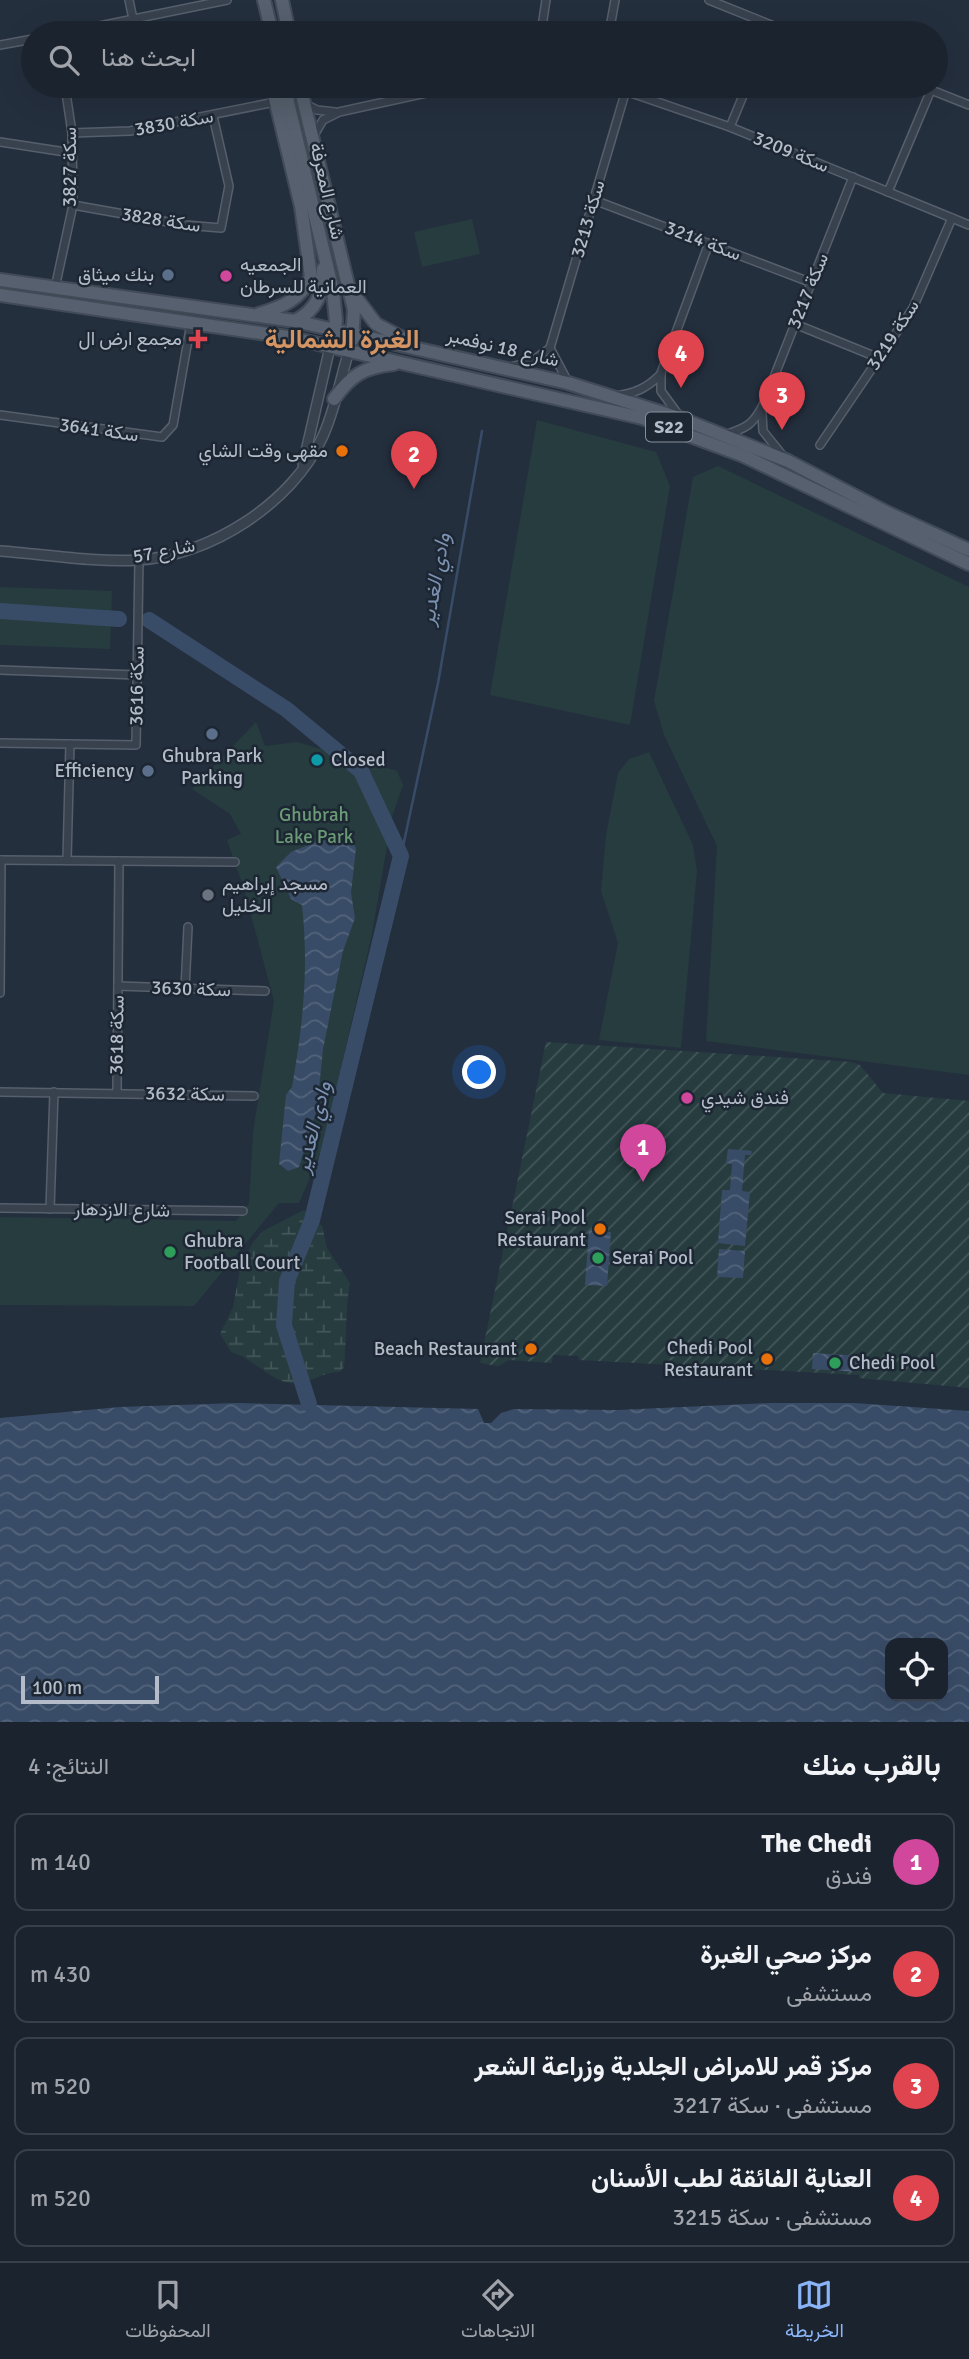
<!DOCTYPE html>
<html lang="ar">
<meta charset="utf-8">
<style>
body{margin:0;font-family:Signika,Vazirmatn,sans-serif;background:#242b36;color:#f1f3f6;direction:rtl}
.controls{position:absolute;right:21px;bottom:21px;display:grid;overflow:hidden;border-radius:14px;box-shadow:0 7px 28px #0002}
.controls button{width:63px;height:63px;display:grid;place-items:center;padding:0;border:0;border-bottom:2px solid #39404a;background:#1b232e;color:#f1f3f6;font:35px sans-serif}
.scale{position:absolute;left:21px;bottom:18px;width:138px;box-sizing:border-box;padding-left:7px;border:4px solid #b4bcc9;border-top:0;font-size:19px;line-height:24px;white-space:nowrap;color:#b4bcc9;-webkit-text-stroke:5px #1d2633;paint-order:stroke}
.you{position:absolute;left:480px;top:1073px;width:24px;height:24px;margin:-18px;border:5px solid #fff;border-radius:50%;background:#1a73e8;box-shadow:0 0 0 10px #1a73e833}
.badge{display:grid;place-items:center;width:46px;height:46px;border-radius:50%;background:#8ab4f8;color:#fff;font-size:23px;font-weight:700}
.pin{position:absolute;translate:-50% -58px;filter:drop-shadow(0 2px 4px #0008)}
.pin::after{content:'';position:absolute;top:37px;width:24px;height:21px;background:inherit;clip-path:polygon(0 0,100% 0,50% 100%)}
.list{margin:0;padding:0;list-style:none}
h2{display:flex;justify-content:space-between;align-items:center;height:91px;margin:0;padding:0 28px;font-size:30px}
h2 small{font-size:23px;font-weight:400;color:#a0a4aa}
.list li{display:grid;grid-template-columns:46px 1fr auto;gap:21px;align-items:center;box-sizing:border-box;height:98px;margin:0 14px 14px;padding:0 14px;border:2px solid #39404a;border-radius:14px}
.list b{display:block;font-size:26px;white-space:nowrap}
.list p{margin:0;font-size:23px;white-space:nowrap;color:#a0a4aa}
.list em{font-size:23px;font-style:normal;color:#a0a4aa}
.icon{flex:none;width:38px;height:38px;fill:none;stroke:currentColor;stroke-width:2;stroke-linecap:round;stroke-linejoin:round}
.map{position:relative;flex:none;width:969px;height:1722px;overflow:hidden;direction:ltr}
.search{position:absolute;background:#1b232e;box-shadow:0 7px 28px #0002;left:21px;right:21px;top:21px;height:77px;display:flex;align-items:center;gap:18px;box-sizing:border-box;padding:0 24px;border-radius:38px;color:#a0a4aa;font-size:26px}
.sheet{height:539px;background:#1b232e}
nav{display:flex;justify-content:space-around;align-items:center;box-sizing:border-box;height:98px;border-top:2px solid #39404a;background:#1b232e;font-size:19px;color:#a0a4aa}
nav a{display:grid;justify-items:center;gap:4px}
nav .on{color:#8ab4f8}
.map>svg:first-child{display:block}
.green{fill:#263c3f}
.wetland{fill:url(#wetland-marsh)}
.garden{fill:url(#garden-furrows)}
.water{fill:url(#water-waves);fill-rule:evenodd}
.lines{fill:none;stroke-linecap:round;stroke-linejoin:round}
.stream{stroke:#394c67;stroke-width:2.5}
.river{stroke:#394c67;stroke-width:16}
.minor-casing{stroke:#565f6c;stroke-width:10}
.tertiary-casing{stroke:#565f6c;stroke-width:12}
.primary-casing{stroke:#414a57;stroke-width:16}
.minor{stroke:#38414e;stroke-width:7}
.tertiary{stroke:#38414e;stroke-width:9}
.primary{stroke:#56606e;stroke-width:12}
.service-dot{fill:#5c6f8a;stroke:#1d2633;stroke-width:2.5}
.hotel-dot{fill:#d1479c;stroke:#1d2633;stroke-width:2.5}
.health-dot{fill:#e0444e;stroke:#1d2633;stroke-width:2.5}
.food-dot{fill:#e8710a;stroke:#1d2633;stroke-width:2.5}
.culture-dot{fill:#0f9aa8;stroke:#1d2633;stroke-width:2.5}
.worship-dot{fill:#6b7280;stroke:#1d2633;stroke-width:2.5}
.leisure-dot{fill:#2e9e5b;stroke:#1d2633;stroke-width:2.5}
.labels{text-anchor:middle;dominant-baseline:central;stroke-width:5;stroke-linejoin:round;paint-order:stroke}
.shield{fill:#1d2633;stroke:#878f9c;stroke-width:2}
.shield-label{font-size:18px;font-weight:bold;fill:#b4bcc9}
.street-label{font-size:19px;fill:#b4bcc9;stroke:#1d2633}
.poi-label{font-size:19px;fill:#b4bcc9;stroke:#1d2633;text-anchor:start}
.park-label{font-size:19px;fill:#6b9a76;stroke:#1d2633}
.water-label{font-size:21px;font-style:italic;fill:#7c92b1;stroke:#1d2633}
.district-label{font-size:26px;font-weight:bold;fill:#d59563;stroke:#1d2633}
</style>
<div class="map">
<svg width="969" height="1722" viewBox="0 0 969 1722">
<defs>
<pattern id="wetland-marsh" width="20" height="14" patternUnits="userSpaceOnUse" patternTransform="scale(1.75)"><rect width="20" height="14" fill="#263c3f"/><path d="M1 5h8M5 5V1M11 12h8M15 12V8" fill="none" stroke="#435659"/></pattern>
<pattern id="garden-furrows" width="10" height="10" patternUnits="userSpaceOnUse" patternTransform="scale(1.75)"><rect width="10" height="10" fill="#263c3f"/><path d="M-1 1l2-2M0 10L10 0M9 11l2-2" fill="none" stroke="#435659"/></pattern>
<pattern id="water-waves" width="16" height="10" patternUnits="userSpaceOnUse" patternTransform="scale(1.75)"><rect width="16" height="10" fill="#394c67"/><path d="M0 5q4-4 8 0t8 0" fill="none" stroke="#53647b"/></pattern>
</defs>
<rect width="100%" height="100%" fill="#242f3e"/>
<g class="green">
<polygon points="472,219 480,254 422,267 414,232"/>
<polygon points="537,420 656,452 670,486 630,725 490,695"/>
<polygon points="718,466 969,587 969,1075 706,1041 717,846 664,735 654,701 693,477"/>
<polygon points="0,587 112,591 110,649 0,645"/>
<polygon points="256,722 265,746 297,742 397,771 403,785 392,817 372,934 322,1150 299,1203 279,1203 194,1306 0,1305 0,1217 236,1221 249,1203 253,1132 274,1001 244,889 227,840 241,834 230,814 192,789"/>
<polygon points="649,752 693,845 697,871 681,1048 599,1040 618,943 601,891 606,835 618,773 629,759"/>
</g>
<path class="wetland" d="M304 1210 322 1226 327 1248 350 1283C345 1311 347 1338 344 1367L340 1372C321 1371 306 1388 285 1382 267 1377 252 1358 231 1352L220 1334 233 1307 240 1269 253 1242 263 1231Z"/>
<polygon class="garden" points="546,1042 852,1062 860,1065 883,1093 969,1101 969,1388 859,1378 859,1375 579,1360 578,1356 553,1355 552,1363 509,1360 498,1366 480,1363"/>
<g class="water">
<path d="M335 834 351 840 356 848 351 893 355 918 343 951 323 1049 317 1109 299 1167 288 1171 279 1164 286 1095 292 1087C303 1024 309 969 302 905L291 899 276 867 291 852Z"/>
<polygon points="728,1149 752,1151 751,1155 745,1155 742,1191 750,1192 745,1246 718,1243 722,1190 730,1190 732,1164 726,1163"/>
<polygon points="589,1230 611,1232 607,1286 585,1285"/>
<polygon points="719,1249 745,1251 743,1278 717,1277"/>
<polygon points="813,1353 859,1356 858,1372 812,1369"/>
<path d="M237 1403 478 1409 484 1423H491L501 1413 514 1409 618 1410 771 1403H854L969 1411V1722H0V1418L120 1407ZM890 1643H943V1696H890Z"/>
</g>
<g class="lines">
<polyline class="stream" points="401,856 438,683 482,431"/>
<g class="river">
<polyline points="0,611 119,619"/>
<polyline points="149,620 286,709 361,771 401,856 312,1220 287,1281 284,1325 309,1404"/>
</g>
<g class="minor-casing">
<g id="minor">
<polyline points="129,0 133,19"/>
<polyline points="709,0 791,33"/>
<polyline points="65,33 227,0"/>
<polyline points="541,33 546,0"/>
<polyline points="609,33 615,0"/>
<polyline points="0,45 33,39"/>
<polyline points="611,86 730,127 969,225"/>
<polyline points="921,86 969,105"/>
<polyline points="305,104 317,110 335,112"/>
<polyline points="730,127 747,86"/>
<polyline points="72,133 130,131 275,102"/>
<polyline points="313,137 323,120 339,112 458,86"/>
<polyline points="0,142 72,153"/>
<polyline points="888,192 931,90"/>
<polyline points="594,200 812,283"/>
<polyline points="73,205 185,225 221,228 229,186 213,116"/>
<polyline points="55,288 73,205 72,133 65,86"/>
<polyline points="795,324 879,358"/>
<polyline points="550,348 568,382"/>
<polyline points="510,367 531,362 550,348 626,90"/>
<path d="M616 396C636 393 647 388 661 374"/>
<polyline points="762,413 763,431 783,456"/>
<polyline points="0,415 162,437 173,425 191,323"/>
<polyline points="680,417 661,391 661,373 709,243"/>
<path d="M725 435C746 428 753 425 763 405L853 177"/>
<polyline points="820,445 913,308 952,218"/>
<polyline points="0,670 137,675"/>
<polyline points="0,743 136,745 139,560"/>
<polyline points="0,860 235,862"/>
<polyline points="67,860 70,744"/>
<polyline points="118,986 265,991"/>
<polyline points="185,989 188,927"/>
<polyline points="0,993 1,860"/>
<polyline points="0,1092 254,1096"/>
<polyline points="117,1093 119,861"/>
<polyline points="0,1208 243,1211"/>
<polyline points="50,1209 54,1092"/>
</g>
</g>
<g class="tertiary-casing">
<g id="tertiary">
<polyline points="303,464 330,347"/>
<path d="M0 551C43 554 97 563 138 560 210 556 292 503 322 438 335 411 340 379 349 351"/>
</g>
</g>
<g class="primary-casing">
<g id="primary">
<polyline points="264,0 272,33"/>
<polyline points="282,0 289,33"/>
<polyline points="284,86 333,291 336,321 333,335"/>
<polyline points="300,86 354,310 352,340"/>
<polyline points="0,280 295,321 568,383 682,419 788,461 888,513 969,550"/>
<polyline points="0,295 288,337 642,418 744,456 969,564"/>
<polyline points="354,295 376,324 408,341"/>
<path d="M259 314C282 307 300 300 311 277L301 206 272 86"/>
<path d="M295 321C317 310 323 293 323 269"/>
<path d="M334 399C351 375 364 367 394 364"/>
</g>
</g>
<use href="#minor" class="minor"/>
<use href="#tertiary" class="tertiary"/>
<use href="#primary" class="primary"/>
</g>
<g class="service-dot">
<circle cx="168" cy="275" r="7"/>
<circle cx="212" cy="734" r="7"/>
<circle cx="148" cy="771" r="7"/>
</g>
<g class="hotel-dot">
<circle cx="226" cy="276" r="7"/>
<circle cx="687" cy="1098" r="7"/>
</g>
<path class="health-dot" d="M194.5 328.5h7v7h7v7h-7v7h-7v-7h-7v-7h7z"/>
<g class="food-dot">
<circle cx="342" cy="451" r="7"/>
<circle cx="600" cy="1229" r="7"/>
<circle cx="531" cy="1349" r="7"/>
<circle cx="767" cy="1359" r="7"/>
</g>
<circle class="culture-dot" cx="317" cy="760" r="7"/>
<circle class="worship-dot" cx="208" cy="895" r="7"/>
<g class="leisure-dot">
<circle cx="170" cy="1252" r="7"/>
<circle cx="598" cy="1258" r="7"/>
<circle cx="835" cy="1363" r="7"/>
</g>
<g class="labels">
<rect class="shield" x="646" y="412.5" width="46" height="29" rx="5"/>
<g class="shield-label">
<text x="669" y="427">S22</text>
</g>
<g class="street-label">
<text transform="translate(174 123) rotate(-10)">سكة 3830</text>
<text transform="translate(791 152) rotate(22)">سكة 3209</text>
<text transform="translate(70 167) rotate(-90)">سكة 3827</text>
<text transform="translate(327 191) rotate(77)">شارع المعرفة</text>
<text transform="translate(588 219) rotate(-74)">سكة 3213</text>
<text transform="translate(161 220) rotate(9)">سكة 3828</text>
<text transform="translate(703 241) rotate(21)">سكة 3214</text>
<text transform="translate(808 291) rotate(-68)">سكة 3217</text>
<text transform="translate(893 335) rotate(-57)">سكة 3219</text>
<text transform="translate(503 348) rotate(13)">شارع 18 نوفمبر</text>
<text transform="translate(99 430) rotate(8)">سكة 3641</text>
<text transform="translate(164 551) rotate(-11)">شارع 57</text>
<text transform="translate(137 686) rotate(-89)">سكة 3616</text>
<text transform="translate(191 989) rotate(2)">سكة 3630</text>
<text transform="translate(117 1035) rotate(-89)">سكة 3618</text>
<text transform="translate(185 1094) rotate(1)">سكة 3632</text>
<text transform="translate(122 1210) rotate(1)">شارع الازدهار</text>
</g>
<g class="poi-label">
<text x="240" y="265">الجمعيه<tspan x="240" dy="22">العمانية للسرطان</tspan></text>
<text x="154" y="275" text-anchor="end">بنك ميثاق</text>
<text x="182" y="339" text-anchor="end">مجمع ارض ال</text>
<text x="328" y="451" text-anchor="end">مقهى وقت الشاي</text>
<text x="212" y="756" text-anchor="middle">Ghubra Park<tspan x="212" dy="22">Parking</tspan></text>
<text x="331" y="760">Closed</text>
<text x="134" y="771" text-anchor="end">Efficiency</text>
<text x="222" y="884">مسجد إبراهيم<tspan x="222" dy="22">الخليل</tspan></text>
<text x="701" y="1098">فندق شيدي</text>
<text x="586" y="1218" text-anchor="end">Serai Pool<tspan x="586" dy="22">Restaurant</tspan></text>
<text x="184" y="1241">Ghubra<tspan x="184" dy="22">Football Court</tspan></text>
<text x="612" y="1258">Serai Pool</text>
<text x="753" y="1348" text-anchor="end">Chedi Pool<tspan x="753" dy="22">Restaurant</tspan></text>
<text x="517" y="1349" text-anchor="end">Beach Restaurant</text>
<text x="849" y="1363">Chedi Pool</text>
</g>
<g class="park-label">
<text x="314" y="815">Ghubrah<tspan x="314" dy="22">Lake Park</tspan></text>
</g>
<g class="water-label">
<text transform="translate(435 579) rotate(-80)">وادي الغدير</text>
<text transform="translate(313 1127) rotate(-76)">وادي الغدير</text>
</g>
<g class="district-label">
<text x="342" y="340">الغبرة الشمالية</text>
</g>
</g>
</svg>
<div class="controls">
<button><svg class="icon" aria-label="locate" viewBox="0 0 24 24"><circle cx="12" cy="12" r="6"/><path d="M12 2v4M12 18v4M2 12h4M18 12h4"/></svg></button>
</div>
<div class="scale">100 m</div>
<div class="you"></div>
<div class="pin badge" style="left:643px;top:1182px;background:#d1479c">1</div>
<div class="pin badge" style="left:414px;top:489px;background:#e0444e">2</div>
<div class="pin badge" style="left:782px;top:430px;background:#e0444e">3</div>
<div class="pin badge" style="left:681px;top:388px;background:#e0444e">4</div>
<div class="search"><svg class="icon" aria-label="search" viewBox="0 0 24 24"><circle cx="10" cy="10" r="6"/><path d="M15 15l6 6"/></svg>ابحث هنا</div>
</div>
<section class="sheet">
<h2>بالقرب منك<small>النتائج: 4</small></h2>
<ul class="list">
<li><span class="badge" style="background:#d1479c">1</span><div><b>The Chedi</b><p>فندق</p></div><em>140 m</em></li>
<li><span class="badge" style="background:#e0444e">2</span><div><b>مركز صحي الغبرة</b><p>مستشفى</p></div><em>430 m</em></li>
<li><span class="badge" style="background:#e0444e">3</span><div><b>مركز قمر للامراض الجلدية وزراعة الشعر</b><p>مستشفى · سكة 3217</p></div><em>520 m</em></li>
<li><span class="badge" style="background:#e0444e">4</span><div><b>العناية الفائقة لطب الأسنان</b><p>مستشفى · سكة 3215</p></div><em>520 m</em></li>
</ul>
</section>
<nav>
<a class="on"><svg class="icon" aria-label="map" viewBox="0 0 24 24"><path d="M3 6l6-2 6 2 6-2v14l-6 2-6-2-6 2zM9 4v14M15 6v14"/></svg>الخريطة</a>
<a><svg class="icon" aria-label="directions" viewBox="0 0 24 24"><path d="M12 3l9 9-9 9-9-9zM9 14v-3h6M13 9l2 2-2 2"/></svg>الاتجاهات</a>
<a><svg class="icon" aria-label="saved" viewBox="0 0 24 24"><path d="M7 4h10v16l-5-4-5 4z"/></svg>المحفوظات</a>
</nav>
